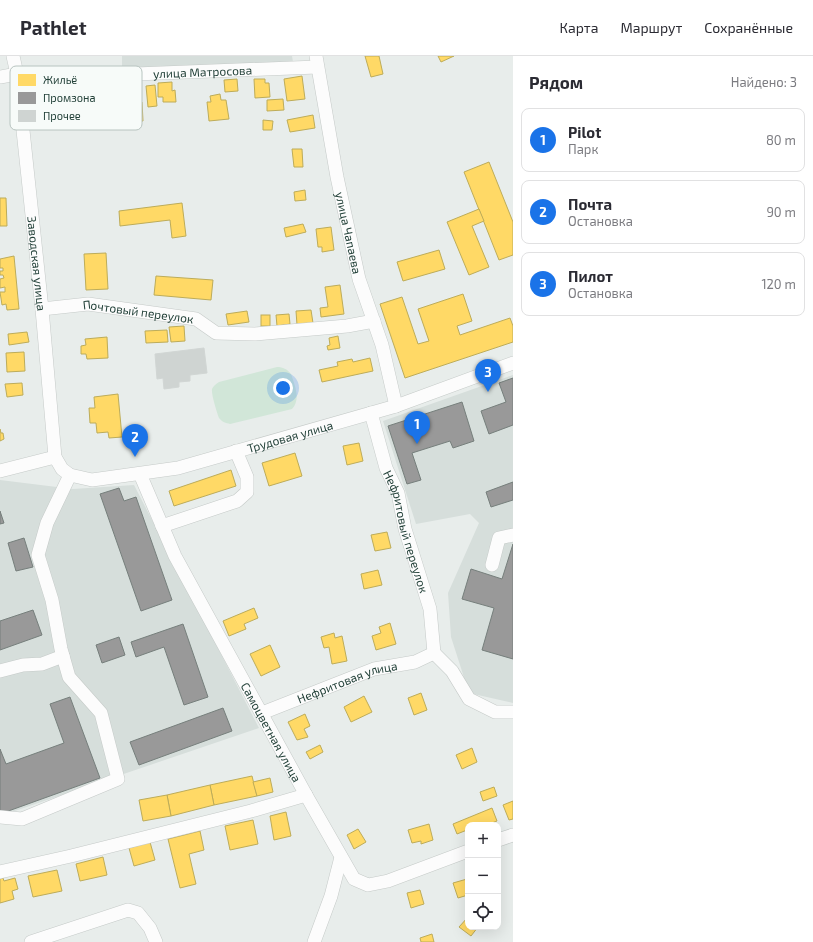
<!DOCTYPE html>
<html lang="ru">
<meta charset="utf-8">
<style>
body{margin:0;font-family:"Exo 2",sans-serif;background:#f2f2f3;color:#2b2b33}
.controls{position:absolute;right:12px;bottom:12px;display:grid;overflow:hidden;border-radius:8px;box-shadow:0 4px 16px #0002}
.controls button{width:36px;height:36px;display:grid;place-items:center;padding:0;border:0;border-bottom:1px solid #e1e1e2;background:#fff;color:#2b2b33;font:20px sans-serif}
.you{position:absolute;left:283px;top:332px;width:14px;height:14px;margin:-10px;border:3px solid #fff;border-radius:50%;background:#1a73e8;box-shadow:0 0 0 6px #1a73e833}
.badge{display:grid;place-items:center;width:26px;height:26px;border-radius:50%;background:#1a73e8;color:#fff;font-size:13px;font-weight:700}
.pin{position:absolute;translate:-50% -33px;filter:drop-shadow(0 1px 2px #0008)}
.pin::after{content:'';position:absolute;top:21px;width:14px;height:12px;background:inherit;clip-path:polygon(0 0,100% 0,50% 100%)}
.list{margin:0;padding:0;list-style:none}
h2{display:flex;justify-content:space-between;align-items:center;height:52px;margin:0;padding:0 16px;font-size:17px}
h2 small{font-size:13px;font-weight:400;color:#7c7c81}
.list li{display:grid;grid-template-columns:26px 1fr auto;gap:12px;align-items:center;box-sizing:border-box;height:64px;margin:0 8px 8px;padding:0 8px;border:1px solid #e1e1e2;border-radius:8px}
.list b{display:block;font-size:15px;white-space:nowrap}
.list p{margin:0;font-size:13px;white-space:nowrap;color:#7c7c81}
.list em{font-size:13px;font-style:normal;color:#7c7c81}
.icon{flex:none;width:22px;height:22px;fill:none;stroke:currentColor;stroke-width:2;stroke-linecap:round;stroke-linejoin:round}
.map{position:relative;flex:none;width:513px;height:886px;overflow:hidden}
header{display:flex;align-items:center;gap:24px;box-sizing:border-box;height:56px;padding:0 20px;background:#fff;border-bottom:1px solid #e1e1e2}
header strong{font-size:19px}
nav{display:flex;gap:22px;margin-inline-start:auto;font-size:14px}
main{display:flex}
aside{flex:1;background:#fff}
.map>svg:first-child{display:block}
.built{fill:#d6dedb}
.green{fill:#d1e6d8}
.homes{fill:#ffd966;stroke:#bdac59}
.industry{fill:#999;stroke:#767f7c}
.building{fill:#cfd4d2;stroke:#d1d6d4}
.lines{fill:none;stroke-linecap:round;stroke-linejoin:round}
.minor-casing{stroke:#c5cac8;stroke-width:14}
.minor{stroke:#fcfcfc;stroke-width:13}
.labels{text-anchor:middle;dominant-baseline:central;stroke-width:4;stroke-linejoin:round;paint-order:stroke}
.street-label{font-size:12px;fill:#24423a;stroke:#f7fbf9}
.key{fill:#f7fbf9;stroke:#b8c4c0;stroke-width:1}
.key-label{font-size:11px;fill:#24423a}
</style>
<header>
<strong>Pathlet</strong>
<nav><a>Карта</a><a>Маршрут</a><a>Сохранённые</a></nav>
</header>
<main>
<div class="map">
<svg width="513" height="886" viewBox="0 0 513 886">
<rect width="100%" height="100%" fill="#e8edeb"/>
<g class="built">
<polygon points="122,0 292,0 293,6 122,13"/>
<polygon points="513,319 513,647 469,637 451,581 448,537 479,467 470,458 416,468 383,365"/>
<polygon points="0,424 73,433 134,429 259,672 0,760"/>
</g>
<path class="green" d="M277 311C283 311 287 313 291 318 295 330 301 343 292 353L230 368C226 367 222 366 219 362 217 357 211 338 212 333 213 330 216 328 219 326Z"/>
<g class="homes">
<polygon points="365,0 379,0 383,18 371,21"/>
<polygon points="438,0 454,0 441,6"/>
<polygon points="302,20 305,43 287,45 284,23"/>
<polygon points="237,23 238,35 225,36 224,24"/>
<polygon points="254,23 265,23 265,27 269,27 270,41 255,42"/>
<polygon points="172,26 172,35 175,34 176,46 163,46 163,41 158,41 158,27"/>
<polygon points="155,29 157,50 148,51 146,30"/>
<polygon points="220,38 221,44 226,44 229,63 209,65 207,46 211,46 210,40"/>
<polygon points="283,43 284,54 267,55 267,44"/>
<polygon points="142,46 143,65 124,66 123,47"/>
<polygon points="313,59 315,72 290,76 287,64"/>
<polygon points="263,64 273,65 272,74 263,74"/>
<polygon points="292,93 302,93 303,111 294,111"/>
<polygon points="489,106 513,166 513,199 499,204 464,116"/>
<polygon points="305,134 306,144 295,145 294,136"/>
<polygon points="0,142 6,142 7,170 0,170"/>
<polygon points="182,147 186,180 172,182 170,164 120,170 119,155"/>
<polygon points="479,153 484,165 472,170 489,211 469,219 447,166"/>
<polygon points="303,168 306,176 286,181 284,172"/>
<polygon points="331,171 334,194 322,196 322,191 318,191 316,173"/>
<polygon points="439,194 445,213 403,225 397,206"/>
<polygon points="106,197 108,233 86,234 84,198"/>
<polygon points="14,200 19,253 7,254 6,248 2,249 0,236 5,236 5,231 0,232 0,223 4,222 3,219 0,219 0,215 3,215 3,212 0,212 0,203"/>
<polygon points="156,220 213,224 211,244 154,239"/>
<polygon points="340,229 344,258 321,261 320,252 328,251 325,231"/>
<polygon points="463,238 472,265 457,270 460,279 510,262 513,270 513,286 405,322 380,248 402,241 418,288 429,285 418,253"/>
<polygon points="311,254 313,267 297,269 296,255"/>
<polygon points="247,255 249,266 228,269 226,258"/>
<polygon points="289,258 290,268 277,270 276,259"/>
<rect x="261" y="259" width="9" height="11"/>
<polygon points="184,270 185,285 171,286 169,271"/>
<polygon points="167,274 168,286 146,287 145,275"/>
<polygon points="27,276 29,286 9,289 8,278"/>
<polygon points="338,280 340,292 328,294 327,290 330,289 329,282"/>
<polygon points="107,281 108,302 87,303 86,298 81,298 81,290 86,289 85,283"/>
<polygon points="24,296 25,315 7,316 6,297"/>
<polygon points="370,302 373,315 322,326 319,314 338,310 337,306 352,303 353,306"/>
<polygon points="22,327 23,339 7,341 5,328"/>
<polygon points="118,338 122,381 109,382 108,376 97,377 96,367 90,367 89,352 95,352 94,341"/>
<polygon points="0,373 1,377 3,377 4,383 0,385"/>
<polygon points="359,387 363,405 347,409 343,390"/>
<polygon points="295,397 302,420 269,430 262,407"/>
<polygon points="231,414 236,430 174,450 169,435"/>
<polygon points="387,476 391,492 375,495 371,479"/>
<polygon points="378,514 382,529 364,533 361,518"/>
<polygon points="254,552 258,562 244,568 246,573 229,580 223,565"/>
<polygon points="390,567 396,588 376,594 372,580 381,577 379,571"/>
<polygon points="334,577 335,582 342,580 347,605 332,608 329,591 324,592 321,581"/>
<polygon points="270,589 280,611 261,620 250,598"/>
<polygon points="421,637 427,654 414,659 408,642"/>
<polygon points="364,640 372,656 351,666 344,651"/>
<polygon points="305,658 310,670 304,673 308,681 297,684 288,666"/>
<polygon points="320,689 323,696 310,703 306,696"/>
<polygon points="472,692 477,706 462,713 456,699"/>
<polygon points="252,720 257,740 214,749 210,729"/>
<polygon points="270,722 273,736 257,740 253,726"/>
<polygon points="210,729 214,749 171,760 167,739"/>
<polygon points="494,731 497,740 483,745 480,736"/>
<polygon points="167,739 171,760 143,765 139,744"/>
<polygon points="513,745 513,763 509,764 503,749"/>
<polygon points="492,752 497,765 487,769 468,769 468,777 467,774 457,778 453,768"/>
<polygon points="286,756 291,780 274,784 270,760"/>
<polygon points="253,764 258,788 230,794 225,770"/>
<polygon points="429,768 433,784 421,788 421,785 412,787 408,774"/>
<polygon points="358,773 366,786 354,793 347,779"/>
<polygon points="200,775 204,794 189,798 196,828 180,832 168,783"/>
<polygon points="150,786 155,804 134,810 129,792"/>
<polygon points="103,801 107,819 80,825 76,808"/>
<polygon points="57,814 62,835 33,841 28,820"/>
<polygon points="0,822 3,822 4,825 15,822 18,833 12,835 14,843 0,847"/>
<polygon points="467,823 468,827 468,839 458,842 453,827"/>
<polygon points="420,834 424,848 411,852 407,837"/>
<polygon points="468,861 468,871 478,871 471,880 459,871"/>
<polygon points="432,878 434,886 421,886 420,882"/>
</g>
<g class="industry">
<polygon points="513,322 513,369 489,378 481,355 506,346 499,327"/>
<polygon points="462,346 474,385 453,392 450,385 412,397 421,424 407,428 388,370"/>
<polygon points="513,426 513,444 491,451 486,436"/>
<polygon points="119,432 124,445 136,441 172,544 141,555 100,438"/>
<polygon points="0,455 4,467 0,468"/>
<polygon points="24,482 33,511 16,515 8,487"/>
<polygon points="513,488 513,603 482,594 494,552 462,543 471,513 502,523"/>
<polygon points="33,554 42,579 0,594 0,565"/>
<polygon points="183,568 208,641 184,649 164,591 136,601 131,586"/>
<polygon points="119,581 125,599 102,607 96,589"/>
<polygon points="70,641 100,722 0,758 0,693 6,708 64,687 50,648"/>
<polygon points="223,652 232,675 139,709 130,686"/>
</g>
<polygon class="building" points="204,292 207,317 190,319 190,325 179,326 179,331 164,333 163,322 157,323 155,298"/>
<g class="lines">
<g class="minor-casing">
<g id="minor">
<path id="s1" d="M13 0 17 18 42 253 55 401 62 413 70 419 92 424 178 412 396 350 513 307"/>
<path id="s2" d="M316 0 337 121 359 223 382 289 396 350"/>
<path id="s3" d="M0 21 17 18 85 20 317 11"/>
<path id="s4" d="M42 253 88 248 196 263 216 277 255 278 347 270 374 265"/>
<path id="s5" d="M371 357 386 412 398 437 405 473 430 553 434 597"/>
<polyline points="0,415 55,401"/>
<path id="s6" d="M140 418 175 500 306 739 354 823 368 829 388 825 468 795"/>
<polyline points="162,470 237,445 247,436 247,421 236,395"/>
<polyline points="492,509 499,482 513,479"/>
<polyline points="434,597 452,615 469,643 495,656 513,656"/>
<polyline points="0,615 23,609 42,608 63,600"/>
<path id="s7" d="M262 657 374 613 415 606 434 597"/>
<polyline points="0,761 22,763 118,723 101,657 69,621 61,593 52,544 38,499 47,467 70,419"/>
<polyline points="498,784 513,779"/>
<polyline points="0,816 71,800 251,755 306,739"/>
<polyline points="31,886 128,854 138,857 150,872 156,886"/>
<polyline points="314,886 331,840 341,801"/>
</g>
</g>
<use href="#minor" class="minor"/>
</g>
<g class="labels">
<g class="street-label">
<text stroke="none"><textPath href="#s3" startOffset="203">улица Матросова</textPath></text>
<text stroke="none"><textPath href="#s2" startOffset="180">улица Чапаева</textPath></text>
<text stroke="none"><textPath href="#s1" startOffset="209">Заводская улица</textPath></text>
<text stroke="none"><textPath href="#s4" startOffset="97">Почтовый переулок</textPath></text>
<text stroke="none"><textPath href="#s1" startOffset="653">Трудовая улица</textPath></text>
<text stroke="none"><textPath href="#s5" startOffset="124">Нефритовый переулок</textPath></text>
<text stroke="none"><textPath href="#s7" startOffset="91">Нефритовая улица</textPath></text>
<text stroke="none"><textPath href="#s6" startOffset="290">Самоцветная улица</textPath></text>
</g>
</g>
<rect x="10" y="10" width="132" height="64" rx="6" class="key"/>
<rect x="18" y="18" width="18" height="12" fill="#ffd966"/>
<rect x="18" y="36" width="18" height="12" fill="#999"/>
<rect x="18" y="54" width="18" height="12" fill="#cfd4d2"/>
<g class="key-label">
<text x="43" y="28">Жильё</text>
<text x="43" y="46">Промзона</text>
<text x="43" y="64">Прочее</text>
</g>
</svg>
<div class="controls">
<button>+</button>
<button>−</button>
<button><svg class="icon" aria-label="locate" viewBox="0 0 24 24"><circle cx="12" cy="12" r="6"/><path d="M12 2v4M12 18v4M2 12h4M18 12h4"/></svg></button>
</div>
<div class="you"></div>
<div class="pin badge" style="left:417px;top:388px">1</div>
<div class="pin badge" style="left:135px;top:401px">2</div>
<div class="pin badge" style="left:488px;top:336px">3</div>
</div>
<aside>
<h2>Рядом<small>Найдено: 3</small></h2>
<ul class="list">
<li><span class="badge">1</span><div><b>Pilot</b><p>Парк</p></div><em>80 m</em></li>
<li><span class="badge">2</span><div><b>Почта</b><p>Остановка</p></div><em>90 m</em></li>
<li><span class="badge">3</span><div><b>Пилот</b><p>Остановка</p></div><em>120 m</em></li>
</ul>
</aside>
</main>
